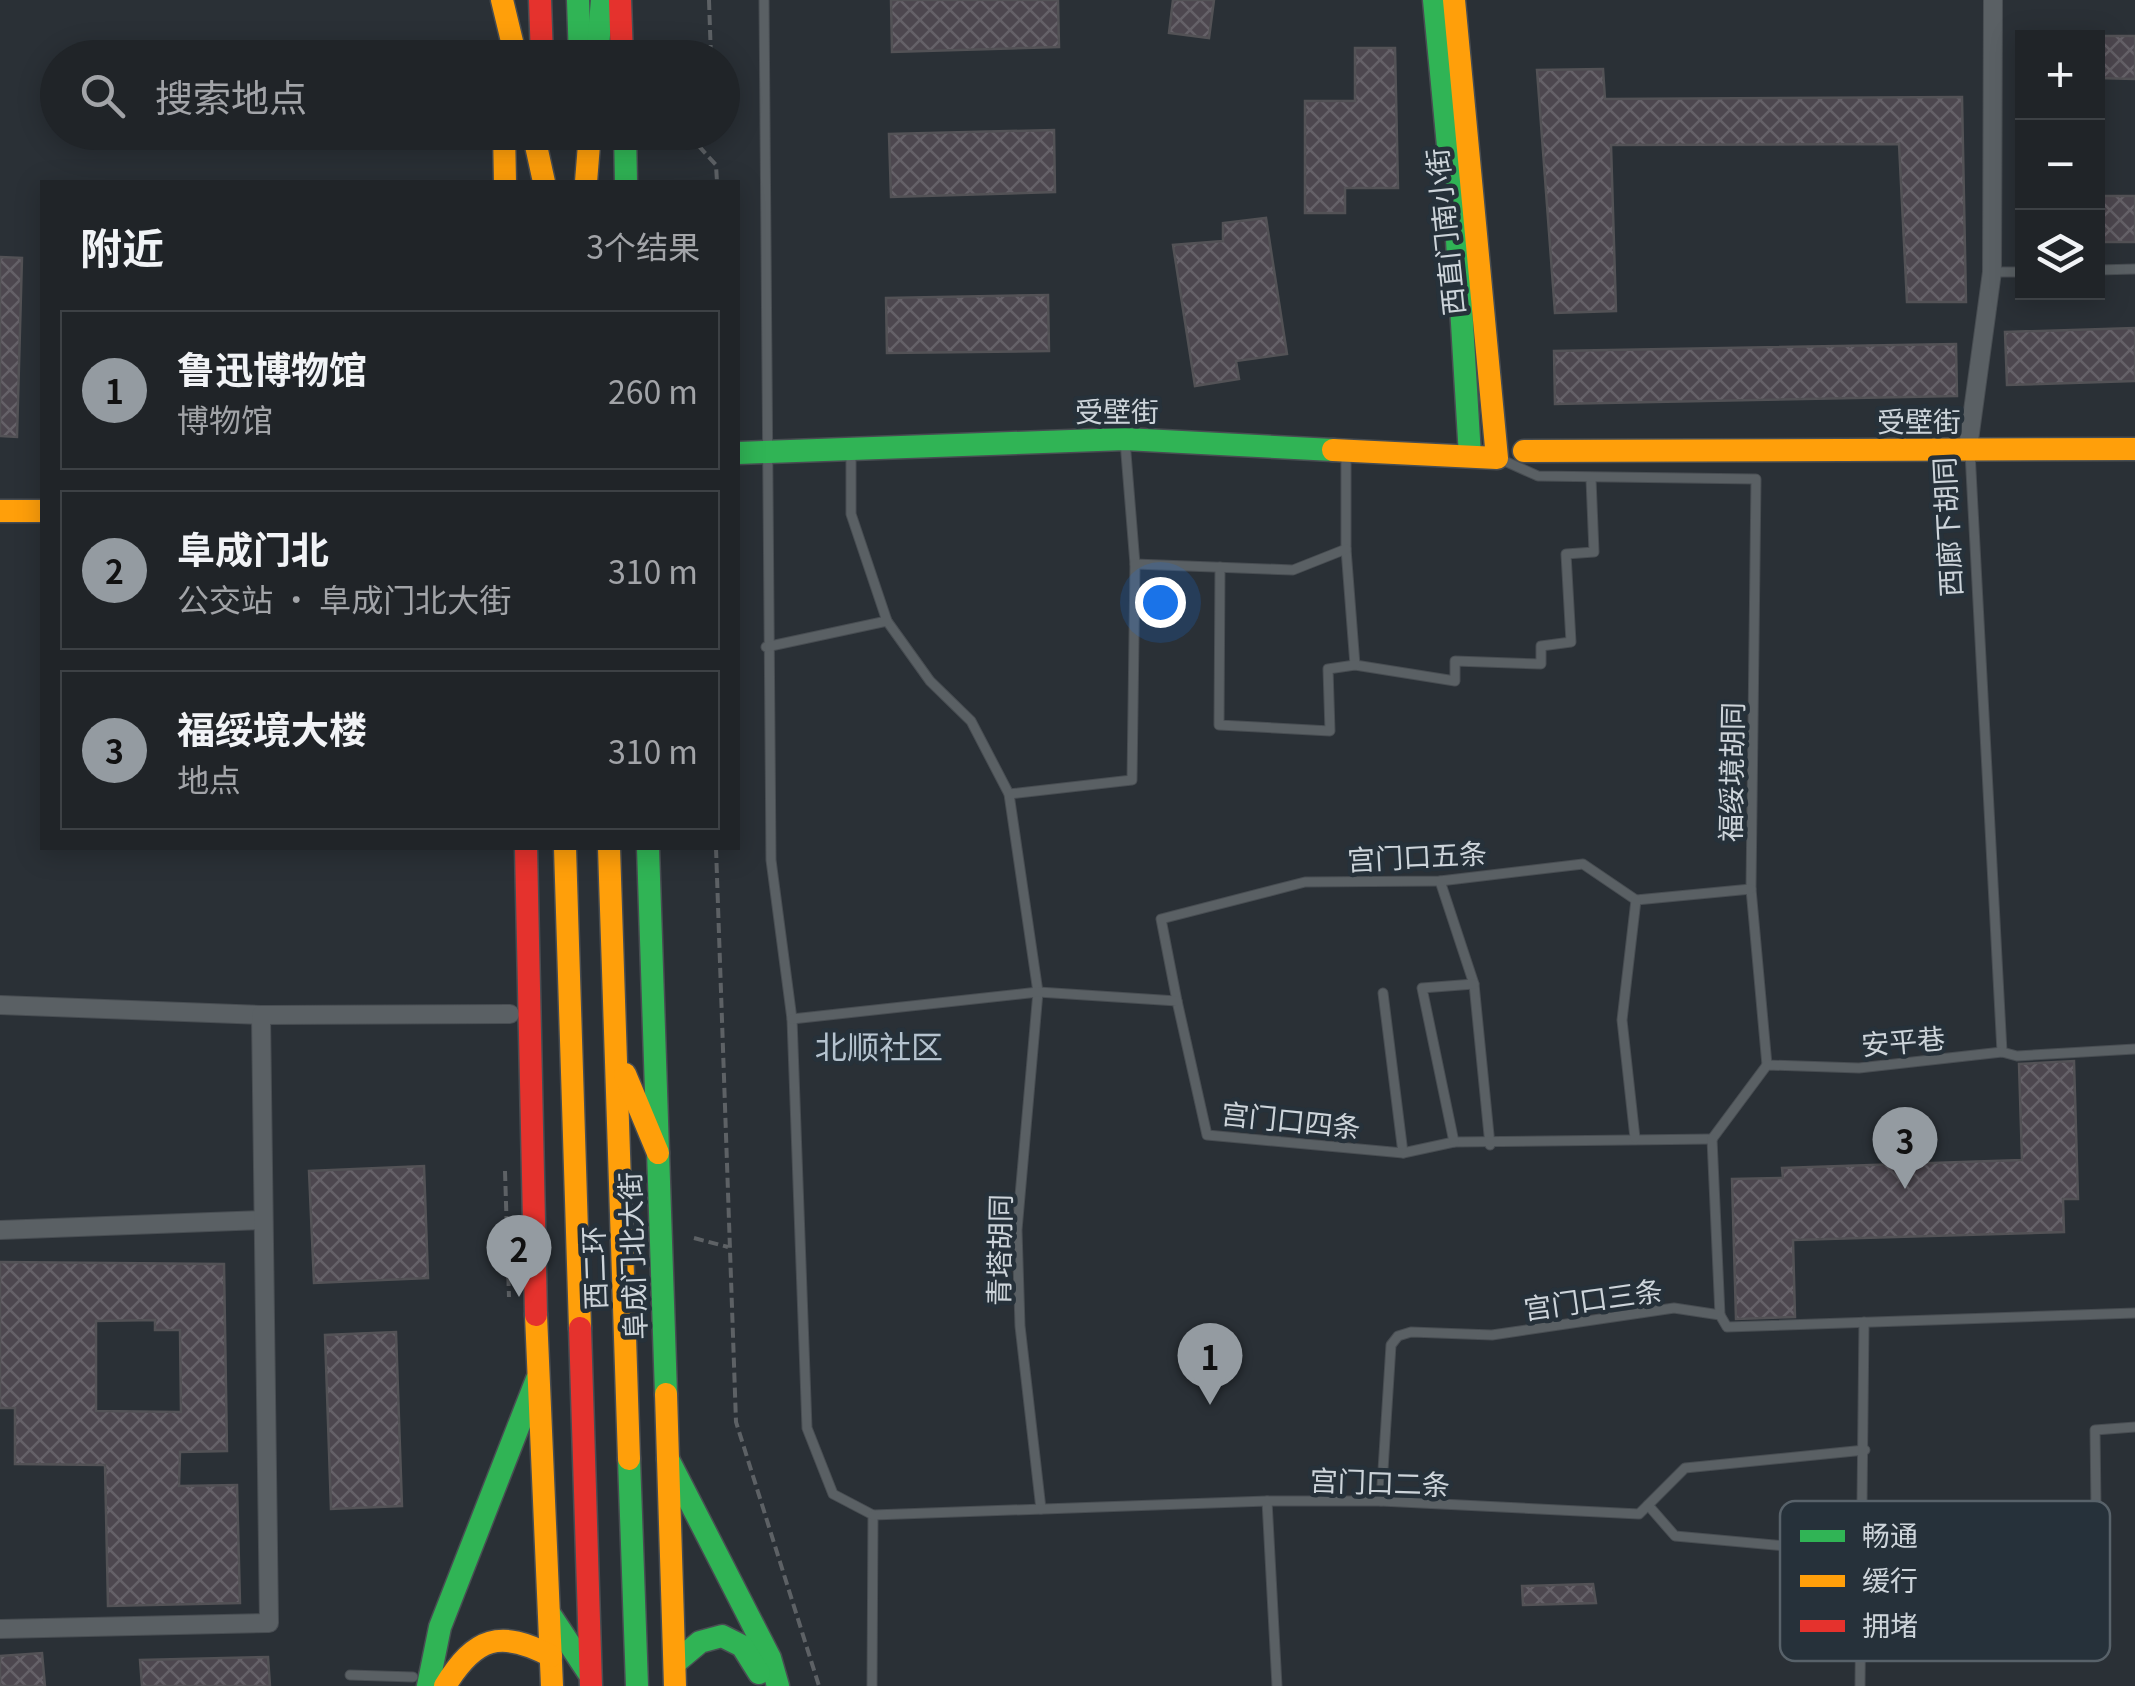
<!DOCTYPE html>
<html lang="zh">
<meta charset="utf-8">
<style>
body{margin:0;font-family:Georgia,"Noto Sans SC",serif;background:#282c30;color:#f1f3f6}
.controls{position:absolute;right:30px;top:30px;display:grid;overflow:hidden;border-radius:0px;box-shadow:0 5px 25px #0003}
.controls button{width:90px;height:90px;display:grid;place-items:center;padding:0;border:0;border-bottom:2px solid #3d4145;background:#202428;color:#f1f3f6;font:50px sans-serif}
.you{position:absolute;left:1160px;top:602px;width:35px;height:35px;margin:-25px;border:8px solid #fff;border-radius:50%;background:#1a73e8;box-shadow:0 0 0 15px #1a73e833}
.badge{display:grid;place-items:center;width:65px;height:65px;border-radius:50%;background:#949ba1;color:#111;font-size:32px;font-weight:700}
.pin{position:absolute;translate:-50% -82px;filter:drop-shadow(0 2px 5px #0008)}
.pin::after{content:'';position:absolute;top:52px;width:35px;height:30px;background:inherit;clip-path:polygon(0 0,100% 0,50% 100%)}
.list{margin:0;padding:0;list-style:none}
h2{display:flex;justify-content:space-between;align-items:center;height:130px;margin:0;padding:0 40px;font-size:42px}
h2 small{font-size:32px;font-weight:400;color:#a2a4a8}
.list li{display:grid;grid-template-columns:65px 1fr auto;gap:30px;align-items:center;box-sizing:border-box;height:160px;margin:0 20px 20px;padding:0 20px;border:2px solid #3d4145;border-radius:0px}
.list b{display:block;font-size:38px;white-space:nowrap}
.list p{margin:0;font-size:32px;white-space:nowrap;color:#a2a4a8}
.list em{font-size:32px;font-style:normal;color:#a2a4a8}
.icon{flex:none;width:55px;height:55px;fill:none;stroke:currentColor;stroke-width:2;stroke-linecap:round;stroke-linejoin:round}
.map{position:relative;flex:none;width:2135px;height:1686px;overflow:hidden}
.search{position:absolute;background:#202428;box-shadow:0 5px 25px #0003;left:40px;top:40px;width:700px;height:110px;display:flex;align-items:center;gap:25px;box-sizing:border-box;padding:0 35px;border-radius:55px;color:#a2a4a8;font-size:38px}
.panel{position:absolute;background:#202428;box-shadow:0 5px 25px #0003;left:40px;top:180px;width:700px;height:670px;border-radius:0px}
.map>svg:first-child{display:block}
.building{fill:url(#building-cross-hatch);stroke:#535256;stroke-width:2.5;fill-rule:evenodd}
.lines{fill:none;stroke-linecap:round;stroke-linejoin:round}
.lane-casing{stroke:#484d52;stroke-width:11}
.street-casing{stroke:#484d52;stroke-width:20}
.fast-casing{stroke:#484d52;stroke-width:25}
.slow-casing{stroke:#484d52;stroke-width:25}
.jam-casing{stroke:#484d52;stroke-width:25}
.path{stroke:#5d6165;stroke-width:4;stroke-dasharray:10 5;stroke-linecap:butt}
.lane{stroke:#5a6064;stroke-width:9}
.street{stroke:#5a6064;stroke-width:18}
.fast{stroke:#30b455;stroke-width:22}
.slow{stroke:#ff9f0a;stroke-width:22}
.jam{stroke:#e5322d;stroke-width:22}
.labels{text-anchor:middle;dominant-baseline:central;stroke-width:9;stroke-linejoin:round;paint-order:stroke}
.street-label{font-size:28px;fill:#cdd4da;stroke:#26313a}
.quarter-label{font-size:32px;fill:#b5c3cf;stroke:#26313a}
.key{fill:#26313a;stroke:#58626a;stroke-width:2.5}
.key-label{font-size:28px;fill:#cdd4da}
</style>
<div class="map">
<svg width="2135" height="1686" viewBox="0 0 2135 1686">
<defs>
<pattern id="building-cross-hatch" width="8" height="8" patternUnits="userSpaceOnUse" patternTransform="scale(2.5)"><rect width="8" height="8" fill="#4d474f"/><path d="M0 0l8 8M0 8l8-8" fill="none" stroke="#656168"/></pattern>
</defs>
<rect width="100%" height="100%" fill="#2a3036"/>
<g class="building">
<polygon points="891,0 1058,0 1059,47 892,52"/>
<polygon points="1173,0 1214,0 1209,38 1169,33"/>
<polygon points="2135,36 2135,79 2098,78 2098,36"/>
<polygon points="1355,48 1395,48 1398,188 1345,188 1345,213 1305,213 1305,101 1355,101"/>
<polygon points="1603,69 1605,99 1962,97 1966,302 1907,302 1899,144 1611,145 1616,311 1555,313 1537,70"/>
<polygon points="1054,130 1055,192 891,197 889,134"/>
<rect x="2098" y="196" width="37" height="46"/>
<polygon points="1266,218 1287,354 1236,361 1239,379 1195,386 1173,245 1223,241 1223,223"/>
<polygon points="0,257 22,258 17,437 0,436"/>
<polygon points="1048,295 1049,351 887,353 886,298"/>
<polygon points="2135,328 2135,381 2007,385 2005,332"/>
<polygon points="1956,344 1957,396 1555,404 1554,351"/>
<polygon points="2074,1061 2078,1199 2063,1199 2064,1232 1793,1240 1795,1317 1736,1319 1732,1179 1783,1178 1782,1168 2022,1160 2019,1064"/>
<polygon points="424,1166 428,1278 314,1283 309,1171"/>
<path d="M0 1262 224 1264 227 1451 180 1452 179 1486 237 1485 240 1603 108 1606 105 1465 15 1464V1408H0ZM155 1320V1330H180L181 1412 96 1411V1321Z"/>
<polygon points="396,1332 402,1506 331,1509 325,1335"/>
<polygon points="1593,1584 1596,1603 1523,1605 1522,1586"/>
<polygon points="42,1653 45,1686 0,1686 0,1656"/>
<polygon points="268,1657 270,1686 142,1686 140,1660"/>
</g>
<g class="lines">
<g class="lane-casing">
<g id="lane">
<polyline points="764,0 771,860 792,1019 807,1428 833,1494 873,1515 872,1686"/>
<polyline points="2098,270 2135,269"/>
<polyline points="1992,272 2022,272"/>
<polyline points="1125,441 1135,564"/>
<polyline points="1346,451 1346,549 1355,665 1455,681 1455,661 1541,664 1541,646 1571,642 1566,554 1594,552 1591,479"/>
<polyline points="1970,452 2002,1052"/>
<polyline points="1500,459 1538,476 1756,479 1751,889 1767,1065"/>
<polyline points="1220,567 1219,725 1330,731 1328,669 1355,665"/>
<polyline points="887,621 930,681 971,721 1009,794 1038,992 1017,1230 1020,1326 1041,1509"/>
<polyline points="766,647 887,621 851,514 851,454"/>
<polyline points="1009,794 1132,780 1135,564 1293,570 1346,549"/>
<polyline points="1440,881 1474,984 1490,1145"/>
<polyline points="1383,993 1403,1153"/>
<polyline points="1177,1001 1161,919 1305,882 1440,881 1583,864 1636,900 1751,889"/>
<polyline points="792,1019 1038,992 1177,1001 1207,1135 1403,1153 1454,1142 1712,1139"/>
<polyline points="1635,1138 1622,1020 1636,900"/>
<polyline points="1712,1139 1767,1065 1859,1068 2002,1052 2017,1056 2135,1049"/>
<polyline points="1712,1139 1720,1315"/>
<polyline points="1454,1142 1422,988 1474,984"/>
<polyline points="1267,1501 1277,1686"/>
<polyline points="1381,1501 1391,1345 1398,1336 1411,1332 1492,1335 1674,1308 1720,1315 1727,1327 2135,1313"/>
<polyline points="1648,1505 1675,1536 1862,1553"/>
<polyline points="873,1515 1267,1501 1381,1501 1639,1514 1685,1468 1865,1450"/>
<polyline points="2022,1636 2020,1586 2097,1581 2095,1430 2135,1427"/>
<polyline points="350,1675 413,1677"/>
<polyline points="1860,1686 1864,1322"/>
</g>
</g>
<g class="street-casing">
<g id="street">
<polyline points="1969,440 1992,272 1993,0"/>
<polyline points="0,1005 261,1015"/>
<polyline points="0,1230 263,1220"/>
<polyline points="0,1629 269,1623 261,1015 510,1014"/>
</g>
</g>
<g class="fast-casing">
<g id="fast">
<polyline points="578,0 580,58"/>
<polyline points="1434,0 1457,240 1470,456"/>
<polyline points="597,58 602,0"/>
<polyline points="625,132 626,182"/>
<polyline points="738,453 1125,439 1333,450"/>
<polyline points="648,848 666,1394"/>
<polyline points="629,1459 637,1686"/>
<polyline points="668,1459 770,1658 778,1686"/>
<polyline points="549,1613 588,1672"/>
<polyline points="675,1663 700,1642 722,1636 742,1646 759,1673"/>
<polyline points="428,1686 440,1627 537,1379"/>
</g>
</g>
<g class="slow-casing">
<g id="slow">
<polyline points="502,0 516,58"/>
<polyline points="504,132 505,182"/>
<polyline points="533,132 544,182"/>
<polyline points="586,182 590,132"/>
<polyline points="1333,450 1497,458 1454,0"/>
<polyline points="1524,451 2135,449"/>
<polyline points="0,511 42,511"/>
<polyline points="565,848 580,1328"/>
<polyline points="609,848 629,1459"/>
<polyline points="625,1074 658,1153"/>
<polyline points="536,1315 552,1686"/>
<polyline points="666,1394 675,1686"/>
<path d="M445 1686C475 1637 500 1629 551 1656"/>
</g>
</g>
<g class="jam-casing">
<g id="jam">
<polyline points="540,0 542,58"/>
<polyline points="620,0 622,58"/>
<polyline points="526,848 536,1315"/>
<polyline points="580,1328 591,1686"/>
</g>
</g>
<g class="path">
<polyline points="709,0 711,58"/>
<polyline points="696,132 696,143 716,165 717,182"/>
<polyline points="716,848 736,1422 819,1686"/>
<polyline points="505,1171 509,1297"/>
<polyline points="694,1238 728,1247"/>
</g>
<use href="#lane" class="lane"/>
<use href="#street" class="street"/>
<use href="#fast" class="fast"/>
<use href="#slow" class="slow"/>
<use href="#jam" class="jam"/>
</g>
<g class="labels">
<g class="street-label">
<text transform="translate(1444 232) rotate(-96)">西直门南小街</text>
<text x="1117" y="410">受壁街</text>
<text x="1919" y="420">受壁街</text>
<text transform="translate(1946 527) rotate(-93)">西廊下胡同</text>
<text transform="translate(1730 772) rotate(-89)">福绥境胡同</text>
<text transform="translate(1417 855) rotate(-3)">宫门口五条</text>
<text transform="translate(1903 1040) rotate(-5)">安平巷</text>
<text transform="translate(1291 1119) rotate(6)">宫门口四条</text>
<text transform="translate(998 1250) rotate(-89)">青塔胡同</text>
<text transform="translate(631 1256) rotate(-92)">阜成门北大街</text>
<text transform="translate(593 1268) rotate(-92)">西二环</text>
<text transform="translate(1593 1298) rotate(-8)">宫门口三条</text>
<text transform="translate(1380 1481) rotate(2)">宫门口二条</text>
</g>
<g class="quarter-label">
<text x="879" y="1045">北顺社区</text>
</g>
</g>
<rect x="1780" y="1501" width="330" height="160" rx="15" class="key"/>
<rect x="1800" y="1530" width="45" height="12" fill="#30b455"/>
<rect x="1800" y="1575" width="45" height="12" fill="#ff9f0a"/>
<rect x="1800" y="1620" width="45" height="12" fill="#e5322d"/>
<g class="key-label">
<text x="1862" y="1546">畅通</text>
<text x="1862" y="1591">缓行</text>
<text x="1862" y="1636">拥堵</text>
</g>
</svg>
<div class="controls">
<button>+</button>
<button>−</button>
<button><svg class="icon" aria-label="layers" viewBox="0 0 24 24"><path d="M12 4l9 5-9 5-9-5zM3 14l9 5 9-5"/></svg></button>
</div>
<div class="you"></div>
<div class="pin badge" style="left:1210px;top:1405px">1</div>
<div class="pin badge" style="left:519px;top:1297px">2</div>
<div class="pin badge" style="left:1905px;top:1189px">3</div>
<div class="search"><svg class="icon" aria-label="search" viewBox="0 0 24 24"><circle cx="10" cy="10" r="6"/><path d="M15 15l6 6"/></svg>搜索地点</div>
<section class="panel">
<h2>附近<small>3个结果</small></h2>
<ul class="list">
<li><span class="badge">1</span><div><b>鲁迅博物馆</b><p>博物馆</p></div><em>260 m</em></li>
<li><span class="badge">2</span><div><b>阜成门北</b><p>公交站 · 阜成门北大街</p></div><em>310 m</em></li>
<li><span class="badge">3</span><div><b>福绥境大楼</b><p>地点</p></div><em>310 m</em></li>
</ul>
</section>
</div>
